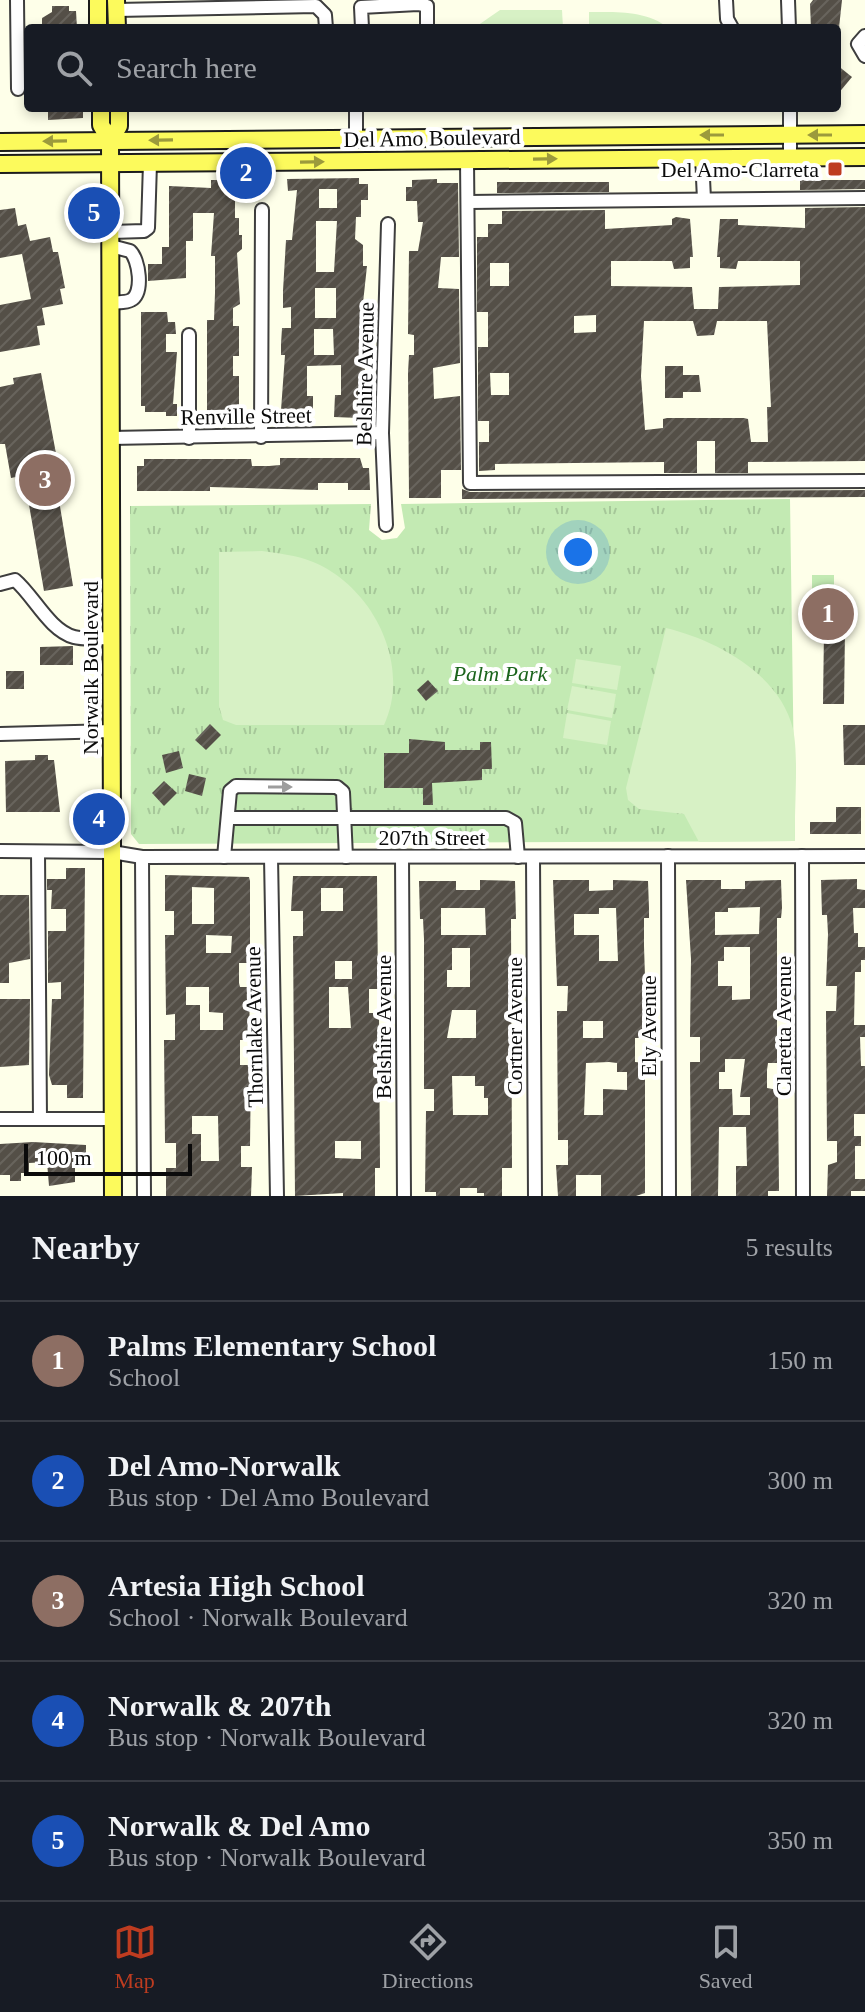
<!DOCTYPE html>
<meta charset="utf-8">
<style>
body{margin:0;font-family:"Times New Roman",serif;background:#242831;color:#f1f3f6}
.scale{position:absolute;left:24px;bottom:20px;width:168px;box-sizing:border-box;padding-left:8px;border:4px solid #0b0b0b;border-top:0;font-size:22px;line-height:28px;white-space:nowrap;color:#0b0b0b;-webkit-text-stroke:6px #fff;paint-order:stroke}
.you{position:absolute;left:578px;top:552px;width:28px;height:28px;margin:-20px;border:6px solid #fff;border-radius:50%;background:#1a73e8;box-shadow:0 0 0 12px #1a73e833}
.badge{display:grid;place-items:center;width:52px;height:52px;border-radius:50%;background:#be3c20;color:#fff;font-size:26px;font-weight:700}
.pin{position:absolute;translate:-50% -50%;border:4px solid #fff;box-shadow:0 2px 8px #0006}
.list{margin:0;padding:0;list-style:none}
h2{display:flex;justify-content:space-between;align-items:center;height:104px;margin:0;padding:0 32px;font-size:34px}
h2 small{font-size:26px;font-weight:400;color:#9ea1a6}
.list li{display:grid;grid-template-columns:52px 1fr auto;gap:24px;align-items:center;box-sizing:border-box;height:120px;padding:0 32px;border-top:2px solid #363941}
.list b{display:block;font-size:30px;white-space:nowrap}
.list p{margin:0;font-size:26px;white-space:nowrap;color:#9ea1a6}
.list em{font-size:26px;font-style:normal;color:#9ea1a6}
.icon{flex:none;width:44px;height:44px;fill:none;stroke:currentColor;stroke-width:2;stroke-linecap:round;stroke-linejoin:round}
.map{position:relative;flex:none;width:865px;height:1196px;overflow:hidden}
.search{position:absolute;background:#171b24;box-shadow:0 4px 12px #0003;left:24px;right:24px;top:24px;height:88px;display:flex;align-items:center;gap:20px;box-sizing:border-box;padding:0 28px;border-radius:8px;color:#9ea1a6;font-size:30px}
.sheet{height:704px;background:#171b24}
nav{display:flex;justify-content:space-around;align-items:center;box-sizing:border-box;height:112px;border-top:2px solid #363941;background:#171b24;font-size:22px;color:#9ea1a6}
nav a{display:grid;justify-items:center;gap:4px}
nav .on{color:#be3c20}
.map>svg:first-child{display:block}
.park{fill:url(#park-tufts)}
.pitch{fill:#d7f1c5}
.building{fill:url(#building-hatch);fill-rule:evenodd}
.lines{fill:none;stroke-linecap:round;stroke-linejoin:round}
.minor-casing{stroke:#3e3e3e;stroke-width:16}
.major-casing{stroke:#1c1c1c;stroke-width:20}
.minor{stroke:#fff;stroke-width:12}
.major{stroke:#fcfa5c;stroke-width:16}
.oneway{fill:#9c9a3c}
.oneway2{fill:#9d9d9d}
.poi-dot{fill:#be3c20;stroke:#fff;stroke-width:3}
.labels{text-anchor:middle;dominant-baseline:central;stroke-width:8;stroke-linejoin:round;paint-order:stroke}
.street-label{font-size:22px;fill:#0b0b0b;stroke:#fff}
.poi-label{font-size:22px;fill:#0b0b0b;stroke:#fff;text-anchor:end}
.park-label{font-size:22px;font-style:italic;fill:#1b641c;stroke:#fff}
</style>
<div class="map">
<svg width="865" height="1196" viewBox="0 0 865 1196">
<defs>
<pattern id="park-tufts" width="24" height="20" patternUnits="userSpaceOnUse" patternTransform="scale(2)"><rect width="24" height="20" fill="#c3eab3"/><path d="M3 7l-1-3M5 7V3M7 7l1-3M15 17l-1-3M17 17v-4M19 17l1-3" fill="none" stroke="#a6c799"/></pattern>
<pattern id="building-hatch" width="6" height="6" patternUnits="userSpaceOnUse" patternTransform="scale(2)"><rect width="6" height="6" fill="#544f47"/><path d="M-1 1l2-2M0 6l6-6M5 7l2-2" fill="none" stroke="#68645d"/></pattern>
</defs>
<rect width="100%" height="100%" fill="#feffe9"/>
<g class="park">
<polygon points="790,499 795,841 139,844 131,834 130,506 371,504 369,530 382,540 397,538 405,528 401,504"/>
<rect x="812" y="575" width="22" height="54"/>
</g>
<g class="pitch">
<polygon points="500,10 562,10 563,28 474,28"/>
<path d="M589 12C617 12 645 10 669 28H589Z"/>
<path d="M262 551C276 553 292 555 305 559 370 580 413 663 384 725H236L223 720 219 706V552Z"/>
<path d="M666 628C716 640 780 674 793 729 799 757 794 810 795 841L699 842 684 814 639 809 628 800 626 788Z"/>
<polygon points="576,659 621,666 617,690 572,683"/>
<polygon points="572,686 616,694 612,718 567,710"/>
<polygon points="567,713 611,721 607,745 563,738"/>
</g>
<g class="building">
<polygon points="813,0 842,0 839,28 811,28 810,4"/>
<polygon points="52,6 69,6 69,11 76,11 77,28 42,28 42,18 52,12"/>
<polygon points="837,65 852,77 837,95"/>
<polygon points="48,108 83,108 83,118 48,120"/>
<path d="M359 178V184H368V200H361V217H356L355 239 363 245V266H367L363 303 366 410H360L359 418 334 417 335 395H341V365L307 366V396H313V417H288V410H281L285 355H281V344L282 328H291V307L283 308V291L286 240H292L297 190 288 191 287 179ZM319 189H337V208H319ZM316 221H337L334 272H316ZM315 288H336V318H315ZM314 329H333L334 355H314Z"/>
<polygon points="437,179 437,183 458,183 459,257 441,257 438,288 459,289 460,363 433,368 434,399 460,396 461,470 441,470 441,498 409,498 408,373 409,355 414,355 414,335 408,334 409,251 418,251 423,222 418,222 417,201 406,201 406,187 412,187 412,180"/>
<polygon points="211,180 243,180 244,191 235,192 235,218 239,218 239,235 242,235 242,249 237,253 240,304 233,308 233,326 239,326 239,356 233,356 233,376 239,376 239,411 229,411 230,418 207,418 207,320 214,320 215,293 215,256 211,256 214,213 193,213 193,241 186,241 186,278 148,281 148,264 162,264 162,247 169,247 169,186 211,188"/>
<polygon points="800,180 865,180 865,189 800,190"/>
<polygon points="497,182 609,182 609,192 497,193"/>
<path d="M865 207V461L748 462V473H715V441H697V473H664V462L495 464V470L479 471V442H489V421H478V347H488V312H477V237H488V224H502V211L605 210V229L672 225V219L676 217 690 219 693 257H690V268L674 269 672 261H611V286L692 287 694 309H718L719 287 800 285V261H738L736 269 720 268V257H717L720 219H738V225L805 228V208ZM490 263H509V286H490ZM596 315V332L574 333V316ZM644 321H693L697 336 714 335 717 321H767L771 407H767L768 442H751L748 419 744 418H667L663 419V428L645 430 641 376ZM490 373H509V395H491Z"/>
<polygon points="15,208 18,226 26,224 30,241 50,237 53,252 58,252 65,288 60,289 63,304 42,308 45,325 37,326 40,345 0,352 0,305 31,299 22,254 0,258 0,210"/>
<polygon points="141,312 167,312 168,322 175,322 176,334 166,334 166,352 177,352 173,404 177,404 177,416 166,416 166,412 145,412 145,406 141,406"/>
<polygon points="665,366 683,366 683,375 699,375 701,392 683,392 683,398 665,398"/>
<polygon points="41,373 60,475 32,480 31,474 11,478 5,444 0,444 0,387 14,384 13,378"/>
<polygon points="280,458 360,458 363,468 369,468 370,490 348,490 348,483 318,483 318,490 210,487 210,491 137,491 137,466 144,466 144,459 251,459 252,466 269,466 280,465"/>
<polygon points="462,489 470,492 865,490 865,497 462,499"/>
<polygon points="58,494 73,586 44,591 28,499"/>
<polygon points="824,630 845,630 844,704 823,704"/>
<polygon points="73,646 73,665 40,665 40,647"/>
<rect x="6" y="671" width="18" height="18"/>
<polygon points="428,680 438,691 426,701 417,690"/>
<polygon points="210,724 221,735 206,750 195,740"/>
<polygon points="843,725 865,725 865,765 844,765"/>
<polygon points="409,739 445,742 445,750 480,750 480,742 491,742 492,769 482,769 482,780 432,783 433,805 423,805 423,788 384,788 384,753 409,753"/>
<polygon points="179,751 183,768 166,773 162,755"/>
<polygon points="35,755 48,755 48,760 54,760 60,812 6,812 5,761 35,760"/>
<polygon points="189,774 206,778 202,796 185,791"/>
<polygon points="164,781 177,793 164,806 152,793"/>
<polygon points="836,807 861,807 861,834 810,834 810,822 836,822"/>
<polygon points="66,868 85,868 83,1098 67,1098 67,1085 52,1085 49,1075 52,999 61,999 61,982 48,983 48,931 66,931 66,909 51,909 52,890 47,890 47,879 66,879"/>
<path d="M165 875 249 877 250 881V963H239V983L240 987H249L250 1040H240V1065H251L250 1146H241V1167H252L251 1196H166V1168H176V1143H165L164 1040H175V1014L166 1015 165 935H174V911H165ZM192 887 214 888V924H192ZM206 935 232 936 231 953H206ZM186 987H209V1012L223 1013V1030H200V1005H186ZM192 1116H218L219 1161H201V1134H192Z"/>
<path d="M293 876H377L378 989H369V1013H379L380 1168H375V1196H343V1193L295 1196 293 936H303V911H291ZM321 888H343V911H321ZM335 961H352V979H335ZM329 987H348L351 1028H329ZM335 1141H361V1159L335 1158Z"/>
<polygon points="857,879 857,889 865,890 865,908 853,908 854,933 858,933 858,947 865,947 865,960 861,960 861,972 855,972 854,1025 865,1025 865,1037 860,1037 861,1066 865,1066 865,1114 854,1114 854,1136 861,1136 861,1146 855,1146 855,1179 865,1179 865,1191 851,1191 851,1196 827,1196 828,1165 837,1162 837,1141 827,1141 826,1011 836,1011 837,986 826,986 828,934 827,915 822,915 821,880"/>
<path d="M480 880 515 881 516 919H511L512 1168H502V1196H484V1193H477V1188H460V1196H436V1192H425L426 1111H434V1089H424V939L423 919H420L419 881H456V890H480ZM441 908H485L486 935H441ZM452 948H470V987H447V970H452ZM452 1010H476V1038H447ZM452 1076H475V1086H484V1098H488V1115H453Z"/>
<path d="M553 880H589V891L613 890V880L648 881 649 908V918H644V946L647 1038H635V1062L645 1063V1193L636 1196H601V1175H576V1196H558L556 1165H568V1140H558L557 1011H567L568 986H557ZM599 908H616L618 961H599V935H574V914H599ZM583 1021H603V1038H583ZM609 1062 617 1063V1072H627V1090L603 1089V1115H584L586 1063Z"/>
<path d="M686 880H721V889H745V881L781 880 782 908 781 918H777V1063H768L767 1070V1088L778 1090 779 1191H768V1196H736V1166H747L746 1127H719L718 1196H691L690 1062H700V1037H690L691 959ZM760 907 759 934 715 935V912H728V908ZM724 947H750V999L732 1000V986H718V961H724ZM725 1059H745L740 1097H750V1115H733L732 1089H719V1072H725Z"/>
<polygon points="0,895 29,895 30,959 9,963 9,983 0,983"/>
<polygon points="0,999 30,999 29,1065 0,1067"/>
<polygon points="33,1142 86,1145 86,1161 75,1161 75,1182 49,1186 47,1162 29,1163 29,1173 21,1173 21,1181 10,1181 10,1175 0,1175 0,1144"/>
</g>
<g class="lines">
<g class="minor-casing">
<g id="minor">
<polyline points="17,0 18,89"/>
<polyline points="726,0 727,19 732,28"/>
<polyline points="788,0 789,28"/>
<polyline points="117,10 316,6 325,15 326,28"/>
<polyline points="362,28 361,7 418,4 427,6 427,28"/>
<polyline points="865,36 858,44 865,56"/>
<polyline points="356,108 356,138"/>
<polyline points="790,108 790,157"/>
<polyline points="702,158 704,199"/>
<polyline points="467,160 470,483 865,481"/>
<polyline points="469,202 865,198"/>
<polyline points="111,232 144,231 148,228 150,163"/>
<path d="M111 246 130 251C139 259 144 293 131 300 126 303 116 302 111 303"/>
<polyline points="261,437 262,210"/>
<polyline points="111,438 382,433"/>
<polyline points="189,438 189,335"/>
<polyline points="386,525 382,433 388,224"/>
<path d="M0 584 15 580C34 596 49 630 74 637 85 640 100 638 112 638"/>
<polyline points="0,734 112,731"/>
<polyline points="228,818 506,818 515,823 518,857"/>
<polyline points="0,851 112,852 142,857 865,856"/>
<polyline points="38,852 40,1119"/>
<polyline points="668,856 669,1196"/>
<polyline points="802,856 803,1196"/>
<polyline points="142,857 144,1196"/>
<polyline points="224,857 230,791 236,786 337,787 343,792 346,857"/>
<polyline points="271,857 277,1196"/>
<polyline points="402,857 404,1196"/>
<polyline points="533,857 535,1196"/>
<polyline points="0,1119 113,1119"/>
</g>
</g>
<g class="major-casing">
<g id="major">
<polyline points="98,0 98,28"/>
<polyline points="116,0 117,28"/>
<polyline points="101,108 101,125 110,141 113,1196"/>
<polyline points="110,141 119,126 119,108"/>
<polyline points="0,142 865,134"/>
<polyline points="0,164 865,157"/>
</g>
</g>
<use href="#minor" class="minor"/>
<use href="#major" class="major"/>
</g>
<defs><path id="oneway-solid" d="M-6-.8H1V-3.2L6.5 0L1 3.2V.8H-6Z" transform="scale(2)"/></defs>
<g class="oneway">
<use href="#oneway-solid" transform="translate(712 135) rotate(180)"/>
<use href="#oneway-solid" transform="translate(820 135) rotate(180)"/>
<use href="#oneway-solid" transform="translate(161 140) rotate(179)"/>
<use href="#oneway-solid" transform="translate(55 141) rotate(179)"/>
<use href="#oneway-solid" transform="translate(545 159) rotate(-1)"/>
<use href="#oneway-solid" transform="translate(312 162) rotate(-1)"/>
</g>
<use class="oneway2" href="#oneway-solid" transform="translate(280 787)"/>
<rect class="poi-dot" x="827" y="161" width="16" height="16" rx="4"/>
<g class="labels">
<g class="street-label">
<text transform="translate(432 138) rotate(-1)">Del Amo Boulevard</text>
<text transform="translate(365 374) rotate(-89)">Belshire Avenue</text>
<text transform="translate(246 416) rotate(-1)">Renville Street</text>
<text transform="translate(90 668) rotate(-90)">Norwalk Boulevard</text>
<text x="432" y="837">207th Street</text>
<text transform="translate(514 1026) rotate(-90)">Cortner Avenue</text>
<text transform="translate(648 1026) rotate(-90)">Ely Avenue</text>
<text transform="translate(783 1026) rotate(-90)">Claretta Avenue</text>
<text transform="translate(254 1027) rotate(-91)">Thornlake Avenue</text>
<text transform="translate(383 1027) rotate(-90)">Belshire Avenue</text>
</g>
<g class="poi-label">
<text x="819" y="169">Del Amo-Clarreta</text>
</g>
<g class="park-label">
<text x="500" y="673">Palm Park</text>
</g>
</g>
</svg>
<div class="scale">100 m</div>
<div class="you"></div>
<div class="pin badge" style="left:828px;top:614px;background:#8d6e63">1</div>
<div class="pin badge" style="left:246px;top:173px;background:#1a4fb4">2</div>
<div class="pin badge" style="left:45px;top:480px;background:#8d6e63">3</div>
<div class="pin badge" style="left:99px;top:819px;background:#1a4fb4">4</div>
<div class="pin badge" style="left:94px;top:213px;background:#1a4fb4">5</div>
<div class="search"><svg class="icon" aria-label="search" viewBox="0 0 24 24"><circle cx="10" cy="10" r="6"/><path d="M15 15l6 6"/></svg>Search here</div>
</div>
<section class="sheet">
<h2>Nearby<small>5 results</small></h2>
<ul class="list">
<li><span class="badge" style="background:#8d6e63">1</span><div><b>Palms Elementary School</b><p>School</p></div><em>150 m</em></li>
<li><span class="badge" style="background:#1a4fb4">2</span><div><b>Del Amo-Norwalk</b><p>Bus stop · Del Amo Boulevard</p></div><em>300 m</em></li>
<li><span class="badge" style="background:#8d6e63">3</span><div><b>Artesia High School</b><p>School · Norwalk Boulevard</p></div><em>320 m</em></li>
<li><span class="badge" style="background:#1a4fb4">4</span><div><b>Norwalk &amp; 207th</b><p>Bus stop · Norwalk Boulevard</p></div><em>320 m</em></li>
<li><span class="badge" style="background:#1a4fb4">5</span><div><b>Norwalk &amp; Del Amo</b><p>Bus stop · Norwalk Boulevard</p></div><em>350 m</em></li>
</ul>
</section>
<nav>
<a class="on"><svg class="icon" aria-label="map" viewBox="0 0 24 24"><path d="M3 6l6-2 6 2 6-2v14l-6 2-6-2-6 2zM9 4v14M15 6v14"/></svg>Map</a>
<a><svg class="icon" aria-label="directions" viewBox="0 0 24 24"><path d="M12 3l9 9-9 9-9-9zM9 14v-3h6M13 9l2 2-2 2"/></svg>Directions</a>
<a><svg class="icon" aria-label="saved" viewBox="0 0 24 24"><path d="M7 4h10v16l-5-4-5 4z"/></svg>Saved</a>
</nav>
